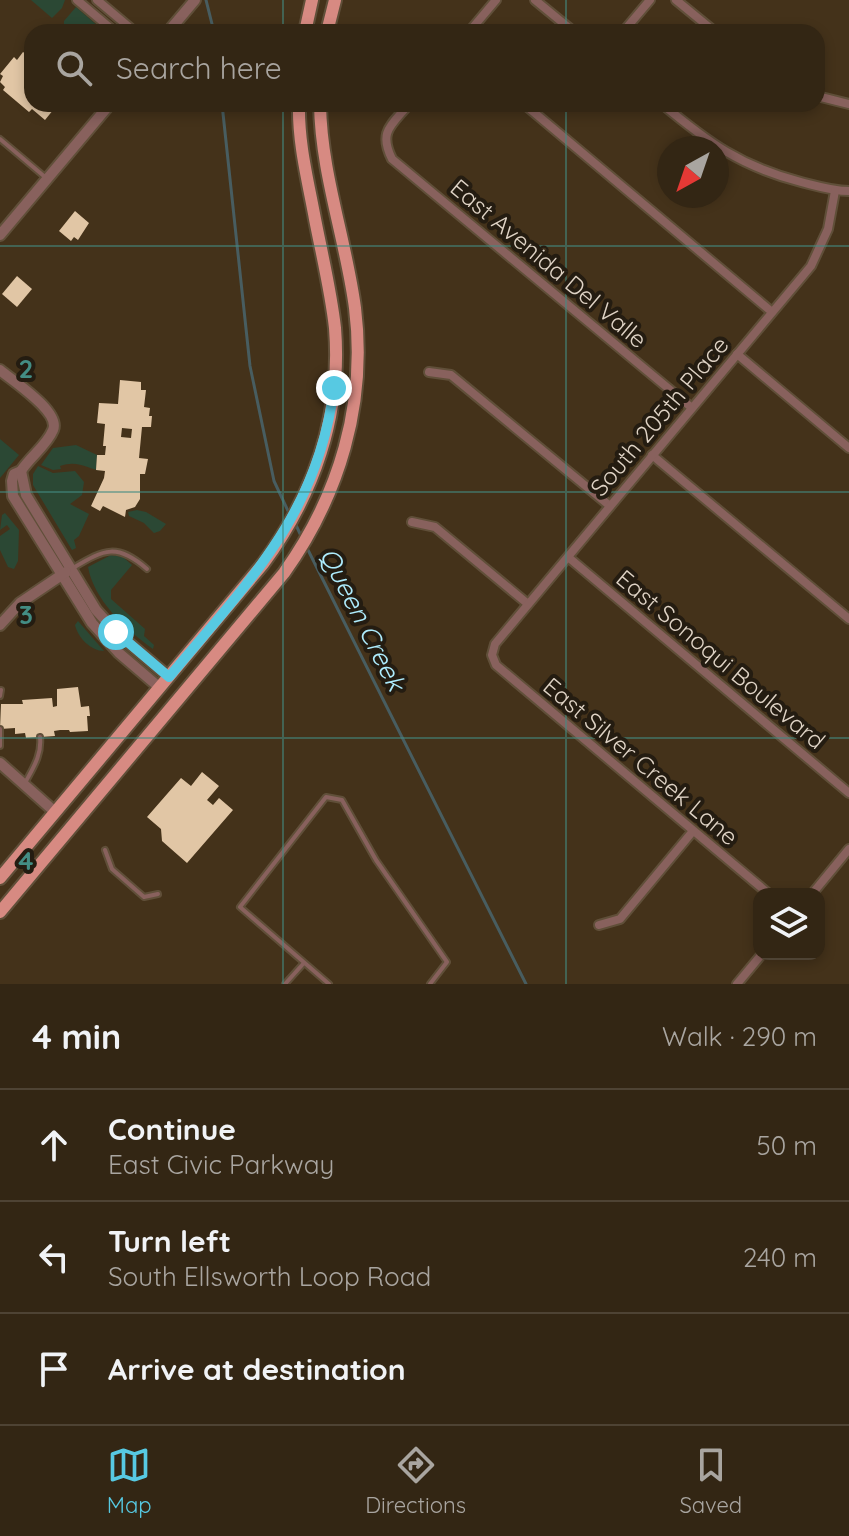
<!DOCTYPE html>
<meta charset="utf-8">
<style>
body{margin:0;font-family:Quicksand,sans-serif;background:#3b2e1d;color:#f1f3f6}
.controls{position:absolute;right:24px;bottom:24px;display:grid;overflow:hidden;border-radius:16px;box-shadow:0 4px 12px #0003}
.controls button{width:72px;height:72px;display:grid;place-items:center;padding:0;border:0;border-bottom:2px solid #4e4334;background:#332614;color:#f1f3f6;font:40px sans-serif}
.compass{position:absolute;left:657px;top:136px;width:72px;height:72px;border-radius:50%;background:#332614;box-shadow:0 4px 12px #0003;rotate:220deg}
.stop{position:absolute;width:24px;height:24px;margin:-18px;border:6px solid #57c9e2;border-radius:50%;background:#fff}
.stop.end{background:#57c9e2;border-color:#fff;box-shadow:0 2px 8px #0008}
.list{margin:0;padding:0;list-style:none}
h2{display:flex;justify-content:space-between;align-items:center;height:104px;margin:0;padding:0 32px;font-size:34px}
h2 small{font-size:26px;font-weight:400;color:#a9a5a0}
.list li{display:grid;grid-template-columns:52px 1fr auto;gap:24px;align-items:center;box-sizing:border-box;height:112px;padding:0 32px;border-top:2px solid #4e4334}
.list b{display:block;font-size:30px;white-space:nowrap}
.list p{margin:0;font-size:26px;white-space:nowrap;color:#a9a5a0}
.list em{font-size:26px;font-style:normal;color:#a9a5a0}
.icon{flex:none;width:44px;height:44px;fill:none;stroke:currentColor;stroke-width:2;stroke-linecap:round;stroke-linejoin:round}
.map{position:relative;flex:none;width:849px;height:984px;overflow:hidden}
.search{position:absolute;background:#332614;box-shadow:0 4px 12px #0003;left:24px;right:24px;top:24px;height:88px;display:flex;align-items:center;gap:20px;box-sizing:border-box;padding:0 28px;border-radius:24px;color:#a9a5a0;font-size:30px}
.sheet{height:440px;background:#332614}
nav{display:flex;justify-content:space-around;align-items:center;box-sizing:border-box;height:112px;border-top:2px solid #4e4334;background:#332614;font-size:22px;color:#a9a5a0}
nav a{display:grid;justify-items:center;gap:4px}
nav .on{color:#57c9e2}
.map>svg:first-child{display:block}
.green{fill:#2b4834}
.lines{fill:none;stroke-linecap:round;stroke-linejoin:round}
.stream{stroke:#485d60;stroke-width:3}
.building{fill:#e1c6a5;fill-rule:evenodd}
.service-casing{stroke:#604f39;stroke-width:8}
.minor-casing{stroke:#604f39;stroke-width:12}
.tertiary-casing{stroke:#604f39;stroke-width:14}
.primary-casing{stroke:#604f39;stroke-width:16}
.service{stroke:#88615d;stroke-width:4}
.minor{stroke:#88615d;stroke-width:8}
.tertiary{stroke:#88615d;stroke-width:10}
.primary{stroke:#d78a82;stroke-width:12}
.route{stroke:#57c9e2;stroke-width:10}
.grid{fill:none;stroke:#438d84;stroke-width:2;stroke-opacity:0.55}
.labels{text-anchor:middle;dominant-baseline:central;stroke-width:8;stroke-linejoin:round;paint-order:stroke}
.street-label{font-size:24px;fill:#dfd3c5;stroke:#241c11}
.water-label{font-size:26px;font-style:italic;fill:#aeecfd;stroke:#241c11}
.grid-label{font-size:26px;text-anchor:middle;font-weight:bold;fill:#438d84;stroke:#241c11;stroke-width:8;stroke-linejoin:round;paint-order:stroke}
</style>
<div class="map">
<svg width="849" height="984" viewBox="0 0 849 984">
<rect width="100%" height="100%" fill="#44321a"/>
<g class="green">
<polygon points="31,0 65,0 62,8 52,18"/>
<polygon points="76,7 105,32 71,32 64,26 64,21"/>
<polygon points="0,439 19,455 0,478"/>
<path d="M76 445 97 455 96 470 105 471C87 470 79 459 60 466L61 469 53 470 41 465 53 448Z"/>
<polygon points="38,466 53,473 75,471 84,482 82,495 70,504 89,514 79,536 74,540 76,548 72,550 33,485 33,474"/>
<polygon points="137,510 146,512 166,524 160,531 154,533 144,523 129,516 128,512"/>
<polygon points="5,513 19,530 18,561 14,569 8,567 0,550 0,536 10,529 7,525 0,530 2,515"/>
<path d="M111 555 123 557 132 565 111 590V599L145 629 144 636 154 645 153 649C125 629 94 600 88 567Z"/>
<path d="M78 621 104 651C91 651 78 638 75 625Z"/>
</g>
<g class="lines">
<g class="stream">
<polyline points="206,0 214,32"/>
<polyline points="222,104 250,366 274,481 289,513"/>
<polyline points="295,523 302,538"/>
<polyline points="307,548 526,984"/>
</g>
</g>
<g class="building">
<polygon points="23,52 29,56 32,53 32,104 58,104 45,120 32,109 29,112 3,90 5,87 0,82 3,76 0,74 14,57 17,60"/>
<polygon points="75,211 89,223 78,240 74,237 71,241 59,231"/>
<polygon points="17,276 32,289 17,307 2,294"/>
<path d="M120 380 141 382V390H146L144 407 150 408 149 416H152L151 427H142L139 458 148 459 145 474H140V499L135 507 126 510 125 517 103 506 100 511 91 506 104 478 105 471 96 470 97 455H105L106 446H103L105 424 97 423 99 403 118 404ZM122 428 132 429 131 438 121 437Z"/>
<polygon points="78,687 81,707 89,706 90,716 87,716 88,731 70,732 69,730 60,730 54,731 55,736 26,738 25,733 15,734 15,728 0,729 1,704 23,704 22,700 52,698 53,707 57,706 57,689"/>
<polygon points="202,772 219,786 207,800 213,805 219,798 233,810 187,863 162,841 161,829 147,817 181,778 191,786"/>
</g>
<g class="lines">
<g class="service-casing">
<g id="service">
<polyline points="0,139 45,177"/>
<path d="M73 568C105 549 117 543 147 569"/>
<polyline points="0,696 1,690"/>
<polyline points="0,746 0,729"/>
<path d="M25 783C33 768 42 755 40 737"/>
<polyline points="105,850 112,869 144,897 158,894"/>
<polyline points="285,984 303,964"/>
<polyline points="329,984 240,907 326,797 342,800 376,860 447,962 430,984"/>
</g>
</g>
<g class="minor-casing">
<g id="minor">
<polyline points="77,0 115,32"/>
<polyline points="97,0 135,32"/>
<polyline points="535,0 574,32"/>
<polyline points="676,0 715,32"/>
<polyline points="469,32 496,0"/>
<polyline points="623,32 650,0"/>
<polyline points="817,96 849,104"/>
<path d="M409 104C392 125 378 131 392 159L692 408"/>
<polyline points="524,104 772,312"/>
<path d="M662 104C709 143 740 166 801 182 817 186 832 191 849 191"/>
<polyline points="737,354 849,448"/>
<polyline points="429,372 451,375 610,506"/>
<polyline points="652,455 849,619"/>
<polyline points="412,522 435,527 528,604"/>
<polyline points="568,557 849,793"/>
<polyline points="769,894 496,665 492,655 495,644 811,266 828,229 835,191"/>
<polyline points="812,894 849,849"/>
<polyline points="599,925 620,919 693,831"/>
<polyline points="737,984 762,954"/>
</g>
</g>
<g class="tertiary-casing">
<g id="tertiary">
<polyline points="168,32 195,0"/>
<polyline points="0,235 110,104"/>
<path d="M0 370C13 381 61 412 53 430 47 445 30 457 21 471L14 474 12 481 13 496 92 623 119 653 160 688"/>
<polyline points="21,471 26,495 96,610 116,632 169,677"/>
<polyline points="0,625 20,603 66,572"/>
<polyline points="0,763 55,812"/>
</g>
</g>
<g class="primary-casing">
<g id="primary">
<polyline points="305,32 312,0"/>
<polyline points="327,32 335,0"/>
<path d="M0 878 263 564C314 495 342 415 335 328 331 292 322 255 315 219 308 181 298 143 299 104"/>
<path d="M0 912 284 573C339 496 367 404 355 308 346 240 321 173 320 104"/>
</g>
</g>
<use href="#service" class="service"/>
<use href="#minor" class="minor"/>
<use href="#tertiary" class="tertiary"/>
<use href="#primary" class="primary"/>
</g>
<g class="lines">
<path class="route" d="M116 632 169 677C247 583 318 515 334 388"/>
</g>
<path class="grid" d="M283 0V32M566 0V32M283 104V984M566 104V984M0 246H849M0 492H849M0 738H849"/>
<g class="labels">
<g class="street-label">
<text transform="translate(549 263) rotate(40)">East Avenida Del Valle</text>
<text transform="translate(659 416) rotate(-50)">South 205th Place</text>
<text transform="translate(721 659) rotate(40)">East Sonoqui Boulevard</text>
<text transform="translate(641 761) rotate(40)">East Silver Creek Lane</text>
</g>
<g class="water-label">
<text transform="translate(363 619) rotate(63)">Queen Creek</text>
</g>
</g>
<g class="grid-label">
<text x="26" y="378">2</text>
<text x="26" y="624">3</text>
<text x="26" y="870">4</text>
</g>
</svg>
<div class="controls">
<button><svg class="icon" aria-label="layers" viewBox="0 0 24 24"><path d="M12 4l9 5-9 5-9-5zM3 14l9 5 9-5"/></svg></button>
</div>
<svg class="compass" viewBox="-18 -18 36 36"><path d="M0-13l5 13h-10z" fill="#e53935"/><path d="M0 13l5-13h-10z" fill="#a9a5a0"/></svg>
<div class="stop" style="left:116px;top:632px"></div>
<div class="stop end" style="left:334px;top:388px"></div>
<div class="search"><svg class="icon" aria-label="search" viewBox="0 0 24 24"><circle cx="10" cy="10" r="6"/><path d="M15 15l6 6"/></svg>Search here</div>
</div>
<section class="sheet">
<h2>4 min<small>Walk · 290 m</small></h2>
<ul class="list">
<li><svg class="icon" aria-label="ahead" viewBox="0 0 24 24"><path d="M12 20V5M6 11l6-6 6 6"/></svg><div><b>Continue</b><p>East Civic Parkway</p></div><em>50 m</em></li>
<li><svg class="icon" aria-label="left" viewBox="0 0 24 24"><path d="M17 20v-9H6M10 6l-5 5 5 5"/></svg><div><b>Turn left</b><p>South Ellsworth Loop Road</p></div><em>240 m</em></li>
<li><svg class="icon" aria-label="arrive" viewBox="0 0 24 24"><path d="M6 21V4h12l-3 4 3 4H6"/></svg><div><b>Arrive at destination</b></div></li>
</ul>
</section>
<nav>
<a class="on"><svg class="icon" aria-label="map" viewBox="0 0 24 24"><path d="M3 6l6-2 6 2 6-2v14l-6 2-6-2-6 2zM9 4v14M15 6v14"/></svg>Map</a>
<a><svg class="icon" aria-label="directions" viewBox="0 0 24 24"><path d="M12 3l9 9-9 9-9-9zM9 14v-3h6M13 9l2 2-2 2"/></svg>Directions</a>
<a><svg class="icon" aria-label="saved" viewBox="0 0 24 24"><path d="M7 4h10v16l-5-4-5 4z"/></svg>Saved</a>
</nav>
